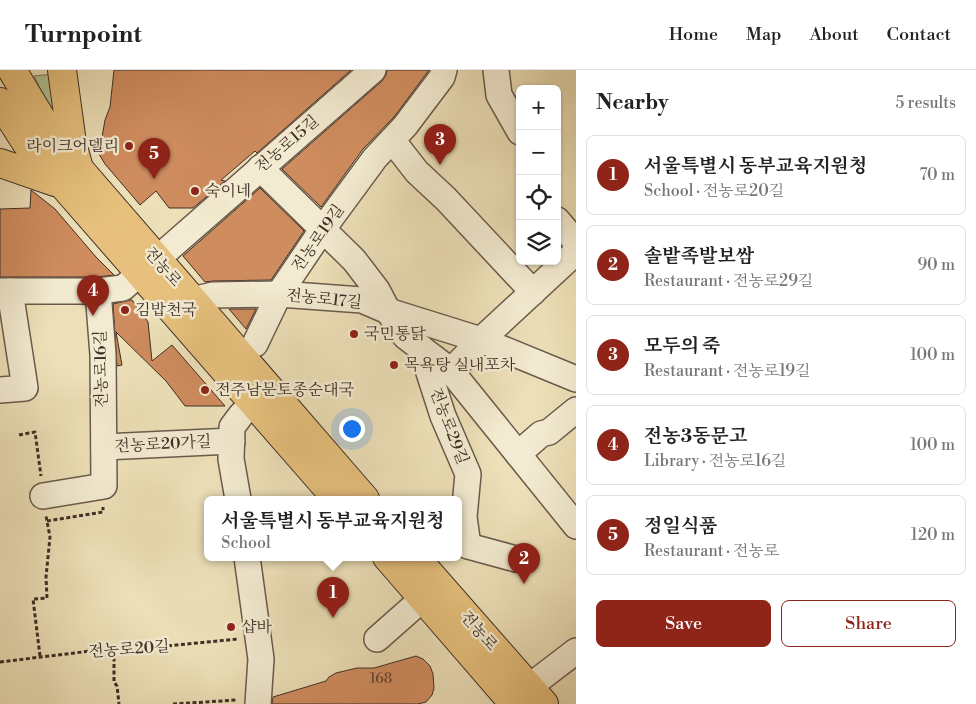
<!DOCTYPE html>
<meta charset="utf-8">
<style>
body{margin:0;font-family:"Libre Bodoni","Noto Serif KR",serif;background:#f2f2f2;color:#222}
.controls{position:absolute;right:15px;top:15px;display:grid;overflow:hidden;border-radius:8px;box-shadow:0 1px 4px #0004}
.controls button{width:45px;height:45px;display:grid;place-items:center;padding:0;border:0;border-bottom:1px solid #e0e0e0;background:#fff;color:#222;font:25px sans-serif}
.you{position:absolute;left:351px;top:358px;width:18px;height:18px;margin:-12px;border:4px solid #fff;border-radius:50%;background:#1a73e8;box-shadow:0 0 0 8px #1a73e833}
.badge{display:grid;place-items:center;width:32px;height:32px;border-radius:50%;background:#8f2418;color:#fff;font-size:16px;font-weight:700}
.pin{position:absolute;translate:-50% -41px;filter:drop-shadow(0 1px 2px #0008)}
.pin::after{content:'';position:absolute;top:26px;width:18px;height:15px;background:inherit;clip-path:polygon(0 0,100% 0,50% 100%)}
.popup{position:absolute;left:204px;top:426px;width:258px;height:65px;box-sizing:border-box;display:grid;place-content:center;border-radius:8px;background:#fff;filter:drop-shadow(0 1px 4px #0005);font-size:16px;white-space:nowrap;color:#767676}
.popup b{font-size:19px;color:#222}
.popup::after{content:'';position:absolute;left:50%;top:100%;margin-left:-10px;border:10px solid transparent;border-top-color:#fff}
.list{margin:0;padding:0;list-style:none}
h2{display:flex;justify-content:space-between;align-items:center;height:65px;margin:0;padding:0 20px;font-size:21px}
h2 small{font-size:16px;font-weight:400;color:#767676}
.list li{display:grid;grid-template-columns:32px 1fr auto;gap:15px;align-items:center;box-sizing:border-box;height:80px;margin:0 10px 10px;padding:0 10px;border:1px solid #e0e0e0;border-radius:8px}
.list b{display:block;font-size:19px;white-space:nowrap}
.list p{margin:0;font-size:16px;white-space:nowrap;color:#767676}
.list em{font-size:16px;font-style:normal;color:#767676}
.actions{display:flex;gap:10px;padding:15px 20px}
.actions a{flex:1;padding:11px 0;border:1px solid #8f2418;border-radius:8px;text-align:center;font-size:18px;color:#8f2418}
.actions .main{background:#8f2418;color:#fff}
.icon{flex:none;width:28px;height:28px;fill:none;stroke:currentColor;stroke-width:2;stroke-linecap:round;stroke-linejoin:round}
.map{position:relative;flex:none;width:576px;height:634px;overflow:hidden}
header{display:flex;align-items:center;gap:30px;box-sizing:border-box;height:70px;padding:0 25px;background:#fff;border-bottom:1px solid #e0e0e0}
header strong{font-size:24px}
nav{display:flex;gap:28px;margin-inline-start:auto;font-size:18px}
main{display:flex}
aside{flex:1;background:#fff}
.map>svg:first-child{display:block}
.green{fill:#b3c393;stroke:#79785e}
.building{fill:#cf8c5e;stroke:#3f2e28}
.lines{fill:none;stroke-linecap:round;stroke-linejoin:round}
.minor-casing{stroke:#6a5a4c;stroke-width:28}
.major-casing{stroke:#3f2e28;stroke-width:30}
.path{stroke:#3f2e28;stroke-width:3;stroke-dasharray:4 2.5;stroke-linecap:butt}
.minor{stroke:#f3ebd1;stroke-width:25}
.major{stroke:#e6c07c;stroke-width:28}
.poi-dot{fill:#8f2418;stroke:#f3ebd1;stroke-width:2}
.labels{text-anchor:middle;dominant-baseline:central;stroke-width:5;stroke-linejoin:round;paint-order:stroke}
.number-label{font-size:14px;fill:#634636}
.street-label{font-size:16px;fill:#3f2e28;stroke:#f3ebd1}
.poi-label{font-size:16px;fill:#3f2e28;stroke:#f3ebd1;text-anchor:start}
</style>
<header>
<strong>Turnpoint</strong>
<nav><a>Home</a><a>Map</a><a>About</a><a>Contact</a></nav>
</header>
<main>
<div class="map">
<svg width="576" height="634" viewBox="0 0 576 634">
<rect width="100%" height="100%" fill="#ede0b8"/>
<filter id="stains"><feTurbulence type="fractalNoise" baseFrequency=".004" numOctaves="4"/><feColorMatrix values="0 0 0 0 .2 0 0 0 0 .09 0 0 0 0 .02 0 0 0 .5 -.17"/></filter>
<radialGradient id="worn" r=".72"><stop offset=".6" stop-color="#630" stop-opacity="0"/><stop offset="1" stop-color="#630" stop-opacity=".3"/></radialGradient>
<polygon class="green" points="53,4 59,42 53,45 34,6"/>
<g class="building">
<polygon points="114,0 351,0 257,83 255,81 221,110 225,111 193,138 169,138 156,121 140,135 105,94 99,84 105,50 110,37"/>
<polygon points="387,0 429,0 394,47 363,79 321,137 282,99 382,11 386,5"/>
<polygon points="260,118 304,161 271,210 213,211 205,212 183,186"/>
<polygon points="31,120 55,139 96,187 114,205 97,207 0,207 0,139 30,138"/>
<polygon points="130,230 132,230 148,252 152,291 172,275 225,336 185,336 166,311 116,262 122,295 117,296 113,234"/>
<polygon points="229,239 256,239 246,259"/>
<polygon points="416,586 423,589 430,596 433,604 434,618 432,625 426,632 418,634 272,634 273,627 326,611 329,607 336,603 357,598 374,598"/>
</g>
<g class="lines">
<g class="minor-casing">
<g id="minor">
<polyline points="496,0 499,25 520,62"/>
<polyline points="392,70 417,102 446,129 533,222"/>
<polyline points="260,98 354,190 377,220 388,241 405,266 451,301 576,456"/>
<polyline points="557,150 576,172"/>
<polyline points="157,189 373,0"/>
<polyline points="0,221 98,221 123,218 140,203"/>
<polyline points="192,230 213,225 279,224 362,230 388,241 481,270 576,309"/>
<polyline points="255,274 279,224 322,160 375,88 405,56 442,7 444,0"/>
<polyline points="421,278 443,346 468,404 464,447 468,476 516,489"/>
<polyline points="451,301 481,270 576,182"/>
<polyline points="0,320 25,318 10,221"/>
<polyline points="104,377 232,371"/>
<polyline points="518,384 541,364 549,362 576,340"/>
<polyline points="43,426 104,416 103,285 98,221"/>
<polyline points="238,429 231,389 232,357 241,345 253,333"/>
<polyline points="247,487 261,589 258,634"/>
<polyline points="377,569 437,516"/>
<polyline points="529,617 576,581"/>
</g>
</g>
<g class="major-casing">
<g id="major">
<polyline points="12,0 47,58 62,79 365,429"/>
<polyline points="62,0 72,73 78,95"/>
<polyline points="0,32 39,93 62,114 337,429"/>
<polyline points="0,93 55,112"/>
<polyline points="387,487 514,634"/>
<polyline points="415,487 544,634"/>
</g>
</g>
<g class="path">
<polyline points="19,365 35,362 41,406"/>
<polyline points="47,451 103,442 103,437"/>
<polyline points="114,581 114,612 117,616 119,634"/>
<polyline points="40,586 33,529 47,528 46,507 50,467 46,446"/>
<polyline points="0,592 99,580 114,581 238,569"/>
<polyline points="173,634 237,630"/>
</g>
<use href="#minor" class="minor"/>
<use href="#major" class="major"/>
</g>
<g class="poi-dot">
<circle cx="129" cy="76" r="5"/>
<circle cx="195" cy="121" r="5"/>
<circle cx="125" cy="240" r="5"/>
<circle cx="354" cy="264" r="5"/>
<circle cx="394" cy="295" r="5"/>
<circle cx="205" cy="320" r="5"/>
<circle cx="231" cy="557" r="5"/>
</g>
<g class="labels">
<g class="number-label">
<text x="381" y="609">168</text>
</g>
<g class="street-label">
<text transform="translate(287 74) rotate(-41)">전농로15길</text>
<text transform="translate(318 168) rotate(-55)">전농로19길</text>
<text transform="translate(163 197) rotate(49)">전농로</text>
<text transform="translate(324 229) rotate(6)">전농로17길</text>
<text transform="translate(101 299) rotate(-91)">전농로16길</text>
<text transform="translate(449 356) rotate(69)">전농로29길</text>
<text transform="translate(163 374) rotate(-3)">전농로20가길</text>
<text transform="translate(479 561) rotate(49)">전농로</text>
<text transform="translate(129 579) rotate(-4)">전농로20길</text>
</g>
<g class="poi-label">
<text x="119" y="76" text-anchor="end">라이크어델리</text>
<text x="205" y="121">숙이네</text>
<text x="135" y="240">김밥천국</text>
<text x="364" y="264">국민통닭</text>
<text x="404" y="295">목욕탕 실내포차</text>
<text x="215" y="320">전주남문토종순대국</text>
<text x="241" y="557">샵바</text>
</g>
</g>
<rect width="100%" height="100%" filter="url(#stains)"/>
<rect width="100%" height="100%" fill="url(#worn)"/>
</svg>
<div class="controls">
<button>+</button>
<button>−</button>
<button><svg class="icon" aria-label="locate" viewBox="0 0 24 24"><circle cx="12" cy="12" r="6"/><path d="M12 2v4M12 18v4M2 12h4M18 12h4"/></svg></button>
<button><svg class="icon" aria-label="layers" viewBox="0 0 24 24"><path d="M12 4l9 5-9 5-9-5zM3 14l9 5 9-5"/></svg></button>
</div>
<div class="you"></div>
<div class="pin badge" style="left:333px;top:548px">1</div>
<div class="popup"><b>서울특별시 동부교육지원청</b>School</div>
<div class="pin badge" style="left:524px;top:514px">2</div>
<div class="pin badge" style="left:440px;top:95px">3</div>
<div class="pin badge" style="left:93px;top:246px">4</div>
<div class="pin badge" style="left:154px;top:109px">5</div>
</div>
<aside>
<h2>Nearby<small>5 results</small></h2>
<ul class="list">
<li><span class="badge">1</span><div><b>서울특별시 동부교육지원청</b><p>School · 전농로20길</p></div><em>70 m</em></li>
<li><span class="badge">2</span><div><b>솔밭족발보쌈</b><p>Restaurant · 전농로29길</p></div><em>90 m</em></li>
<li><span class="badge">3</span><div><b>모두의 죽</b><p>Restaurant · 전농로19길</p></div><em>100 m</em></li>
<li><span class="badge">4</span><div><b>전농3동문고</b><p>Library · 전농로16길</p></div><em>100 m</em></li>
<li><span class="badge">5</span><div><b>정일식품</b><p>Restaurant · 전농로</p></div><em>120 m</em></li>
</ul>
<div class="actions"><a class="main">Save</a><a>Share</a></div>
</aside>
</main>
